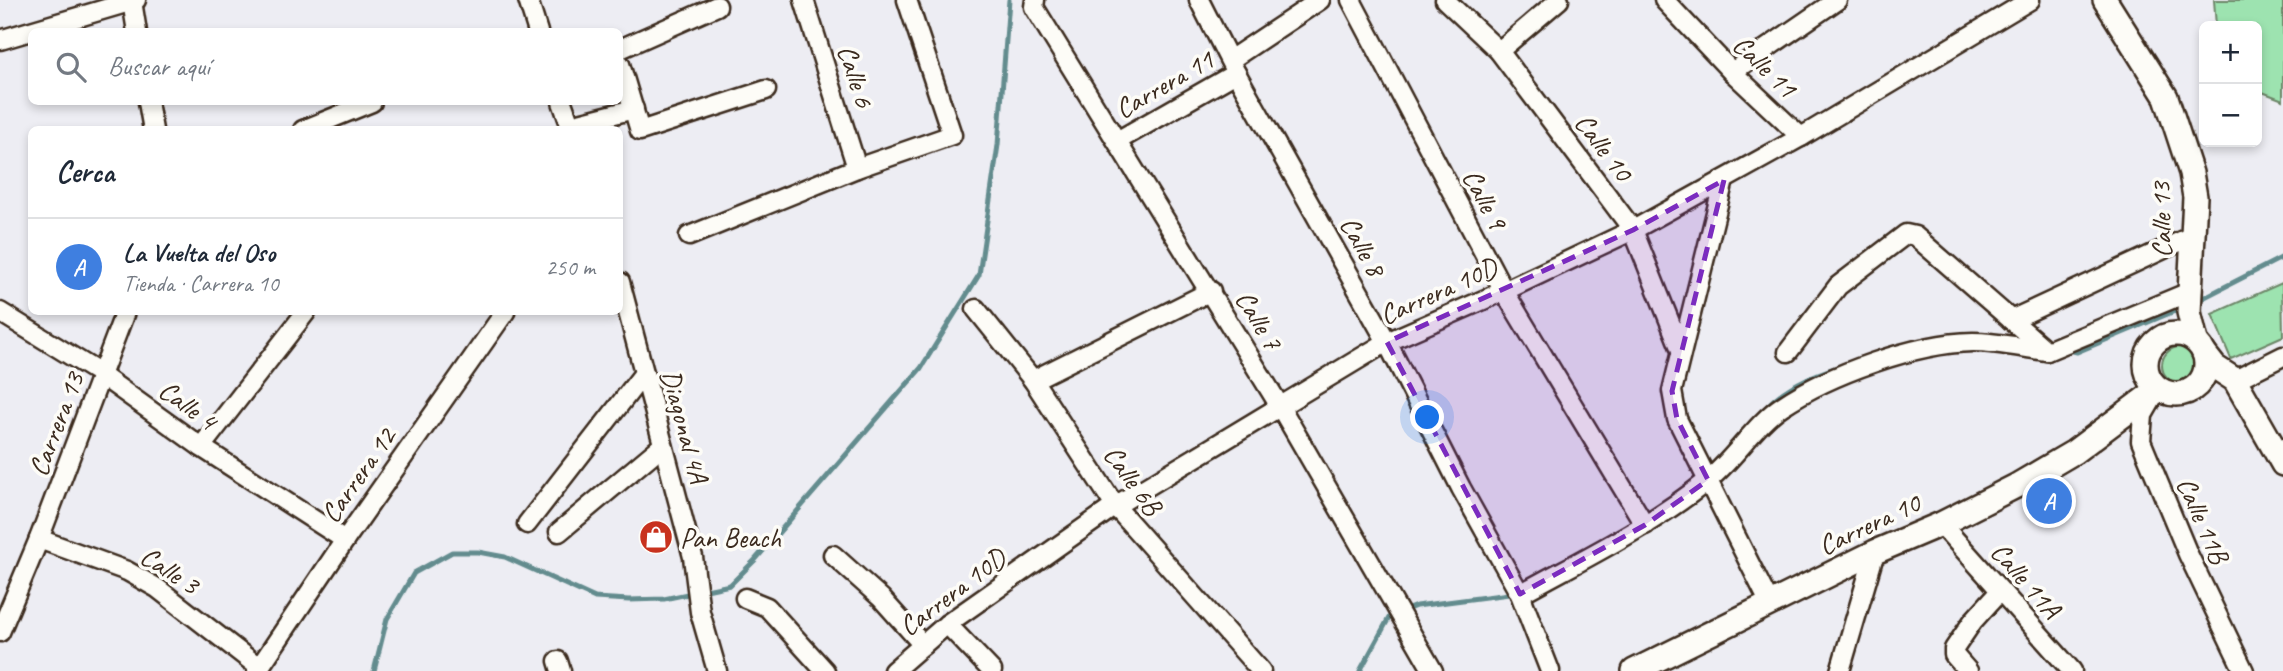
<!DOCTYPE html>
<html lang="es">
<meta charset="utf-8">
<style>
body{margin:0;font-family:Caveat,sans-serif;background:#f6f6f7;color:#1f2937}
.controls{position:absolute;right:21px;top:21px;display:grid;overflow:hidden;border-radius:10px;box-shadow:0 4px 10px #0003}
.controls button{width:63px;height:63px;display:grid;place-items:center;padding:0;border:0;border-bottom:2px solid #e0e1e3;background:#fff;color:#1f2937;font:35px sans-serif}
.you{position:absolute;left:1428px;top:418px;width:24px;height:24px;margin:-18px;border:5px solid #fff;border-radius:50%;background:#1a73e8;box-shadow:0 0 0 10px #1a73e833}
.badge{display:grid;place-items:center;width:46px;height:46px;border-radius:50%;background:#c8321e;color:#fff;font-size:23px;font-weight:700}
.pin{position:absolute;translate:-50% -50%;border:4px solid #fff;box-shadow:0 2px 7px #0006}
.list{margin:0;padding:0;list-style:none}
h2{display:flex;justify-content:space-between;align-items:center;height:91px;margin:0;padding:0 28px;font-size:30px}
h2 small{font-size:23px;font-weight:400;color:#747a83}
.list li{display:grid;grid-template-columns:46px 1fr auto;gap:21px;align-items:center;box-sizing:border-box;height:98px;padding:0 28px;border-top:2px solid #e0e1e3}
.list b{display:block;font-size:26px;white-space:nowrap}
.list p{margin:0;font-size:23px;white-space:nowrap;color:#747a83}
.list em{font-size:23px;font-style:normal;color:#747a83}
.icon{flex:none;width:38px;height:38px;fill:none;stroke:currentColor;stroke-width:2;stroke-linecap:round;stroke-linejoin:round}
.map{position:relative;flex:none;width:2283px;height:671px;overflow:hidden}
.search{position:absolute;background:#fff;box-shadow:0 4px 10px #0003;left:28px;top:28px;width:595px;height:77px;display:flex;align-items:center;gap:18px;box-sizing:border-box;padding:0 24px;border-radius:10px;color:#747a83;font-size:26px}
.panel{position:absolute;background:#fff;box-shadow:0 4px 10px #0003;left:28px;top:126px;width:595px;height:189px;border-radius:10px}
.map>svg:first-child{display:block}
.green{fill:#9de3b0;stroke:#6c8667;stroke-width:2}
.lines{fill:none;stroke-linecap:round;stroke-linejoin:round}
.stream{stroke:#638c8e;stroke-width:5}
.minor-casing{stroke:#3b2a1e;stroke-width:23}
.tertiary-casing{stroke:#3b2a1e;stroke-width:28}
.minor{stroke:#fdfcf7;stroke-width:18}
.tertiary{stroke:#fdfcf7;stroke-width:23}
.marked{fill:#7b2cbf;fill-opacity:0.2;stroke:#7b2cbf;stroke-width:5;stroke-dasharray:14 9;stroke-linejoin:round}
.labels{text-anchor:middle;dominant-baseline:central;stroke-width:7;stroke-linejoin:round;paint-order:stroke}
.street-label{font-size:28px;fill:#3b2a1e;stroke:#fdfcf7}
.poi-label{font-size:28px;fill:#3b2a1e;stroke:#fdfcf7;text-anchor:start}
</style>
<div class="map">
<svg width="2283" height="671" viewBox="0 0 2283 671">
<rect width="100%" height="100%" fill="#ededf3"/>
<filter id="ink" filterUnits="userSpaceOnUse"><feTurbulence type="fractalNoise" baseFrequency=".0143" numOctaves="2"/><feDisplacementMap in="SourceGraphic" scale="14" xChannelSelector="R" yChannelSelector="G"/><feConvolveMatrix kernelMatrix="1 2 1 2 8 2 1 2 1" color-interpolation-filters="sRGB"/></filter>
<g filter="url(#ink)">
<g class="green">
<polygon points="2214,0 2283,0 2283,100 2257,90 2257,26 2216,26"/>
<polygon points="2282,283 2283,336 2231,359 2212,314"/>
<circle cx="2180" cy="365" r="18"/>
</g>
<g class="lines">
<g class="stream">
<polyline points="2197,301 2283,257"/>
<polyline points="2064,349 2077,352 2182,308"/>
<path d="M1763 411C1782 387 1813 375 1841 366"/>
<polyline points="374,671 387,619 414,573 452,552 478,552 505,557 595,598 629,600 664,599 730,585 755,560 921,368 979,275 998,145 1009,0"/>
<polyline points="1360,671 1390,616 1416,606 1517,593"/>
</g>
<g class="minor-casing">
<g id="minor">
<polyline points="528,0 538,32"/>
<polyline points="804,0 857,168"/>
<polyline points="1035,0 1034,7 1281,408 1433,671"/>
<polyline points="1199,0 1236,73 1387,342 1461,488 1520,594 1550,671"/>
<polyline points="1351,0 1504,291 1645,525"/>
<polyline points="1445,0 1499,51 1633,230 1681,350"/>
<polyline points="1664,0 1732,72 1801,137"/>
<polyline points="132,1 137,32"/>
<polyline points="0,40 136,0"/>
<polyline points="620,49 717,6"/>
<polyline points="1499,51 1559,0"/>
<polyline points="1230,60 1320,0"/>
<polyline points="620,64 640,131 766,90"/>
<polyline points="1732,72 1837,0"/>
<polyline points="148,102 153,130"/>
<polyline points="562,102 572,130"/>
<polyline points="571,125 634,109"/>
<polyline points="303,130 372,102"/>
<polyline points="1117,141 1236,73"/>
<polyline points="1724,180 1672,391 1677,419 1770,604"/>
<polyline points="689,236 857,168 952,135 907,0"/>
<polyline points="620,282 693,557 700,612 717,671"/>
<polyline points="976,309 1033,380 1115,506 1261,671"/>
<polyline points="0,312 94,370 201,447 345,540"/>
<polyline points="2011,320 2194,235"/>
<polyline points="1788,352 1838,286 1906,234 1915,236 2047,351 2189,292"/>
<polyline points="1033,380 1211,291"/>
<polyline points="2235,380 2283,356"/>
<polyline points="2154,396 2143,415 2141,441 2188,554 2244,671"/>
<polyline points="201,447 306,312"/>
<polyline points="527,524 644,373"/>
<polyline points="1941,524 2072,671"/>
<polyline points="559,532 663,445"/>
<polyline points="39,539 127,571 157,588 260,668"/>
<polyline points="833,555 881,598 923,645"/>
<path d="M1520 594C1583 559 1650 527 1707 481 1733 461 1756 423 1782 406 1830 374 1916 343 1973 342 1997 342 2023 348 2047 351"/>
<polyline points="745,598 767,607 825,671"/>
<polyline points="947,624 992,671"/>
<polyline points="0,632 39,539 125,312"/>
<polyline points="558,661 561,671"/>
<polyline points="257,671 345,540 505,312"/>
<polyline points="893,671 947,624 1115,506 1387,342 1504,291 1633,230 1801,137 2030,0"/>
<polyline points="1840,671 1875,552"/>
<polyline points="1968,671 1954,655 1954,649 1973,621 2000,591"/>
</g>
</g>
<g class="tertiary-casing">
<g id="tertiary">
<polyline points="2105,0 2166,97 2191,173 2195,197 2189,312 2196,341"/>
<circle cx="2176" cy="364" r="30"/>
<polyline points="2204,353 2215,367 2235,380 2283,464"/>
<polyline points="1634,671 1875,552 1941,524 2016,486 2074,452 2158,389"/>
</g>
</g>
<use href="#minor" class="minor"/>
<use href="#tertiary" class="tertiary"/>
</g>
</g>
<path class="marked" d="M1724 180 1672 391 1677 419 1708 480 1645 525 1520 594 1387 342 1633 230Z"/>
<defs>
<g id="shop-disc" transform="scale(1.75)"><circle r="9.5" fill="#c8321e" stroke="#fdfcf7"/><path d="M-5-2.5h2.3a2.7 3.5 0 0 1 5.4 0H5L5.5 6h-11ZM-1.5-2.5h3a1.5 2.3 0 0 0-3 0Z" fill="#fff"/></g>
</defs>
<g fill-rule="evenodd">
<use href="#shop-disc" x="656" y="537"/>
</g>
<g class="labels">
<g class="street-label">
<text transform="translate(1765 66) rotate(44)">Calle 11</text>
<text transform="translate(856 76) rotate(72)">Calle 6</text>
<text transform="translate(1164 84) rotate(-30)">Carrera 11</text>
<text transform="translate(1604 147) rotate(53)">Calle 10</text>
<text transform="translate(1485 199) rotate(62)">Calle 9</text>
<text transform="translate(2161 220) rotate(-91)">Calle 13</text>
<text transform="translate(1363 246) rotate(61)">Calle 8</text>
<text transform="translate(1438 291) rotate(-24)">Carrera 10D</text>
<text transform="translate(1259 320) rotate(59)">Calle 7</text>
<text transform="translate(188 405) rotate(36)">Calle 4</text>
<text transform="translate(56 424) rotate(-69)">Carrera 13</text>
<text transform="translate(685 426) rotate(75)">Diagonal 4A</text>
<text transform="translate(358 475) rotate(-55)">Carrera 12</text>
<text transform="translate(1133 480) rotate(54)">Calle 6B</text>
<text transform="translate(2203 520) rotate(66)">Calle 11B</text>
<text transform="translate(1869 524) rotate(-25)">Carrera 10</text>
<text transform="translate(170 570) rotate(33)">Calle 3</text>
<text transform="translate(2026 580) rotate(49)">Calle 11A</text>
<text transform="translate(952 592) rotate(-37)">Carrera 10D</text>
</g>
<g class="poi-label">
<text x="680" y="537">Pan Beach</text>
</g>
</g>
</svg>
<div class="controls">
<button>+</button>
<button>−</button>
</div>
<div class="you"></div>
<div class="pin badge" style="left:2049px;top:501px;background:#3f7fe0">A</div>
<div class="search"><svg class="icon" aria-label="search" viewBox="0 0 24 24"><circle cx="10" cy="10" r="6"/><path d="M15 15l6 6"/></svg>Buscar aquí</div>
<section class="panel">
<h2>Cerca<small></small></h2>
<ul class="list">
<li><span class="badge" style="background:#3f7fe0">A</span><div><b>La Vuelta del Oso</b><p>Tienda · Carrera 10</p></div><em>250 m</em></li>
</ul>
</section>
</div>
